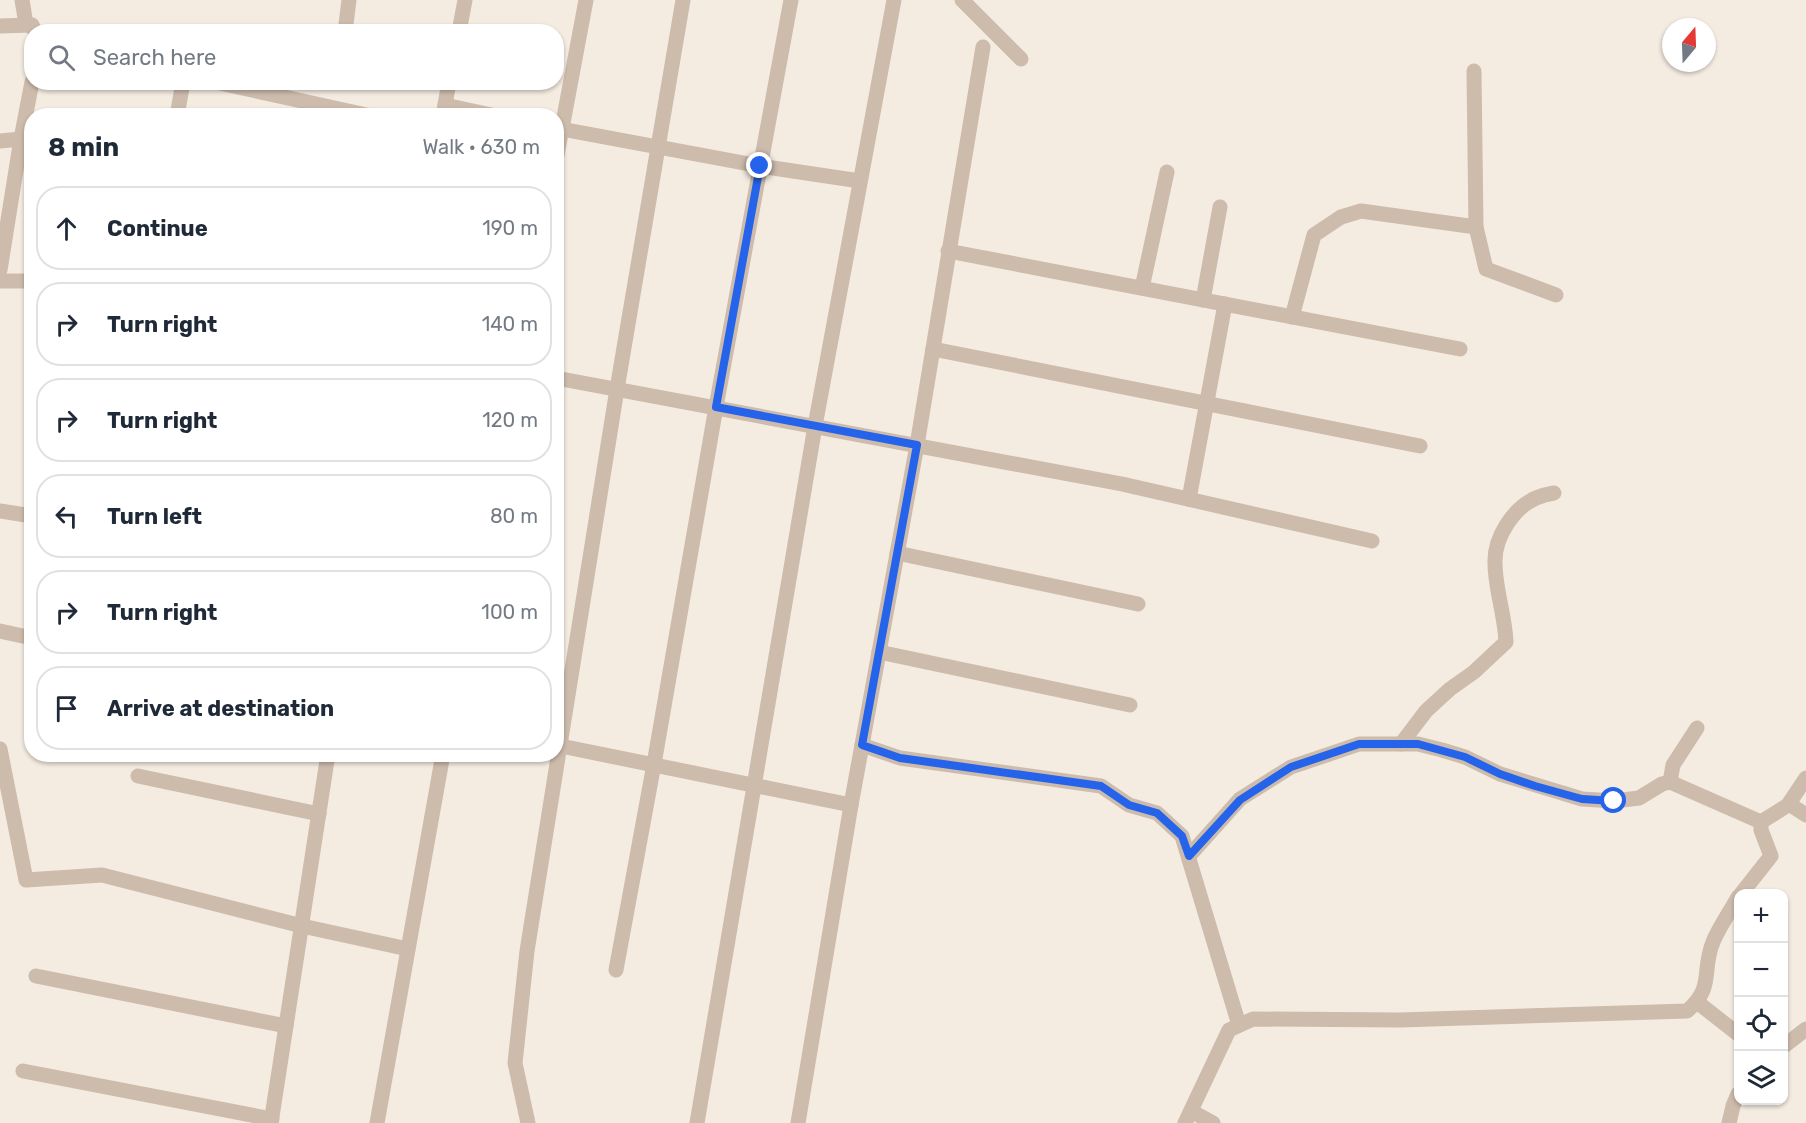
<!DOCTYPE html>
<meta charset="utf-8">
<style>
body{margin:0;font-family:Rubik,sans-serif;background:#f2f2f3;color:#1f2937}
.controls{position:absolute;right:18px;bottom:18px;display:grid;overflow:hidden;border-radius:12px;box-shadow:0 2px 4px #0004}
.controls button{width:54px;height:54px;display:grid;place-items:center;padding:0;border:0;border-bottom:2px solid #e0e1e3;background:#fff;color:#1f2937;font:30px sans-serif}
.compass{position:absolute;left:1662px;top:18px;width:54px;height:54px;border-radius:50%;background:#fff;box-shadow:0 2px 4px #0004;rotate:19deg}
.stop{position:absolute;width:18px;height:18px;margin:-14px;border:4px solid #2563eb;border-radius:50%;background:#fff}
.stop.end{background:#2563eb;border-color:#fff;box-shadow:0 2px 6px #0008}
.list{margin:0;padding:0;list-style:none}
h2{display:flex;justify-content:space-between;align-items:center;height:78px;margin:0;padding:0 24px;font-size:26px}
h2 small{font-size:20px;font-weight:400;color:#747a83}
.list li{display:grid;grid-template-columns:39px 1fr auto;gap:18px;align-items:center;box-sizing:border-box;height:84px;margin:0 12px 12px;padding:0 12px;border:2px solid #e0e1e3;border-radius:24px}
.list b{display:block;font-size:22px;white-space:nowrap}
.list em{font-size:20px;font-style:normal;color:#747a83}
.icon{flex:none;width:33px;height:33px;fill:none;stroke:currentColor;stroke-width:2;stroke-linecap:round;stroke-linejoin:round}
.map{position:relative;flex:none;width:1806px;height:1123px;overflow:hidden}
.search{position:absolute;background:#fff;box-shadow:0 2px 4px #0004;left:24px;top:24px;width:540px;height:66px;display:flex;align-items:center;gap:15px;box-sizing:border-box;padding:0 21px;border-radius:24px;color:#747a83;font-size:22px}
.panel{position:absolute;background:#fff;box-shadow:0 2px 4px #0004;left:24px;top:108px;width:540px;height:654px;border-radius:24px}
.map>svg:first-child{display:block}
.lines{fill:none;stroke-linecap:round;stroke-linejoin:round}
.minor{stroke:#cdbbac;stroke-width:15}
.route{stroke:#2563eb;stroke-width:8}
</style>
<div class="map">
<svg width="1806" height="1123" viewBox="0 0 1806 1123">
<rect width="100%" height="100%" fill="#f4ebe1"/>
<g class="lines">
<g class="minor">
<polyline points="22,0 26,24"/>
<polyline points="962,0 1021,59"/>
<polyline points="0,26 32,25 35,32"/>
<polyline points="345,32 349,0"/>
<polyline points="459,32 465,0"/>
<polyline points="1474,71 1476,227 1486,269 1556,295"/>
<polyline points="215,82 371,116"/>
<polyline points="445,105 496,116"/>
<polyline points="177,116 183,82"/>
<polyline points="443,116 449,82"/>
<polyline points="556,128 760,166 860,181"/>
<polyline points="0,141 21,139"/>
<polyline points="556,160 586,0"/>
<polyline points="948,251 1460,349"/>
<polyline points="0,270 21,139 32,82"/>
<polyline points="0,281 32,281"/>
<polyline points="1142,288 1167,172"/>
<polyline points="1203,300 1220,207"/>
<polyline points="1292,317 1314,235 1341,217 1361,211 1476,227"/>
<polyline points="933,349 1420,446"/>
<polyline points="556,378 1122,484 1372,541"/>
<polyline points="1189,499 1225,304"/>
<polyline points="0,511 32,516"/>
<polyline points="897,553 1138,604"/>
<polyline points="0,631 32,638"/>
<polyline points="879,652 1130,705"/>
<path d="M1401 744 1426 711 1450 689 1474 672 1506 642C1505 615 1495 589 1495 563 1494 538 1513 508 1536 498 1541 496 1548 494 1554 493"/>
<polyline points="556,745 851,805"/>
<polyline points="862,745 900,758 1101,786 1129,805 1157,813 1182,836 1239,1025"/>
<polyline points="0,749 26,880 102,875 302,926 408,949"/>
<polyline points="138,776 319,814"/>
<polyline points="1670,782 1673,765 1697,728"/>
<polyline points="1789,804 1806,815"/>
<polyline points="1189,856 1240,799 1291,767 1359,744 1418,744 1442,750 1465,757 1500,774 1582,799 1614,801 1639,798 1662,784 1670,782 1761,822"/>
<polyline points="1741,894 1771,856 1761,830 1761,822 1788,805 1806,778"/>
<polyline points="616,970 654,764 716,407 791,0"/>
<polyline points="36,976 286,1026"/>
<polyline points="1697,1002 1738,1034"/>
<polyline points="1784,1046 1806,1029"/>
<polyline points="23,1071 272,1119"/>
<polyline points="1191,1111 1213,1123"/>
<polyline points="271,1123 328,754"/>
<polyline points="377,1123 443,754"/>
<polyline points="528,1123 515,1063 527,951 617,389 683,0"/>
<polyline points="697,1123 815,426 894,0"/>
<polyline points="798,1123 851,805 917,445 983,47"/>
<path d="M1185 1123 1229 1030 1253 1019 1400 1020 1687 1011C1715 987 1701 971 1713 942 1719 927 1730 912 1738 897"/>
<polyline points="1729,1123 1733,1106 1738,1094"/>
</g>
</g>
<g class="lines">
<polyline class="route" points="760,166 716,407 917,445 862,745 900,758 1101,786 1129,805 1157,813 1182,836 1189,856 1240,800 1291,767 1359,744 1418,744 1465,757 1500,774 1535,786 1582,799 1614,801"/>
</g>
</svg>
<div class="controls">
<button>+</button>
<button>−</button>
<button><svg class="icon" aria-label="locate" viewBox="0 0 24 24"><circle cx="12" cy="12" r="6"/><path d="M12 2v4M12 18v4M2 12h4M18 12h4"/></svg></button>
<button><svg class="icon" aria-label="layers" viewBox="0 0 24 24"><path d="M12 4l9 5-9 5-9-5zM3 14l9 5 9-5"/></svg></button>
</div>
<svg class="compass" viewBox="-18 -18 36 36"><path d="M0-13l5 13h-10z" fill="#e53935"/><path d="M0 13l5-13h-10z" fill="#747a83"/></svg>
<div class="stop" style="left:1614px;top:801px"></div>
<div class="stop end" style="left:760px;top:166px"></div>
<div class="search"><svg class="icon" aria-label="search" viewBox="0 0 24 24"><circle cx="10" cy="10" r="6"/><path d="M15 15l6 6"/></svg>Search here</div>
<section class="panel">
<h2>8 min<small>Walk · 630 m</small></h2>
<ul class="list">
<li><svg class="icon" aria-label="ahead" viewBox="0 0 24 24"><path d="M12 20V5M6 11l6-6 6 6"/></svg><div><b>Continue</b></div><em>190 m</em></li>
<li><svg class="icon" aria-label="right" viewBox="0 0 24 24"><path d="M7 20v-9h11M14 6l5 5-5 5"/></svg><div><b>Turn right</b></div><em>140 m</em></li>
<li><svg class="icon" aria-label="right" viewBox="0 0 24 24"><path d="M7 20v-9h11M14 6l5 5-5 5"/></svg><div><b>Turn right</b></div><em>120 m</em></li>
<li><svg class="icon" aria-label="left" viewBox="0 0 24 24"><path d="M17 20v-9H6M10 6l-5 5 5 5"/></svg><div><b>Turn left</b></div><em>80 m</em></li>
<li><svg class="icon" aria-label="right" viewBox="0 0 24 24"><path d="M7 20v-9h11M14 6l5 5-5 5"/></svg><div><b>Turn right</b></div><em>100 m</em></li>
<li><svg class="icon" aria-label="arrive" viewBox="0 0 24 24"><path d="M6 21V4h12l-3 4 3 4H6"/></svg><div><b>Arrive at destination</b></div></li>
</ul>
</section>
</div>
